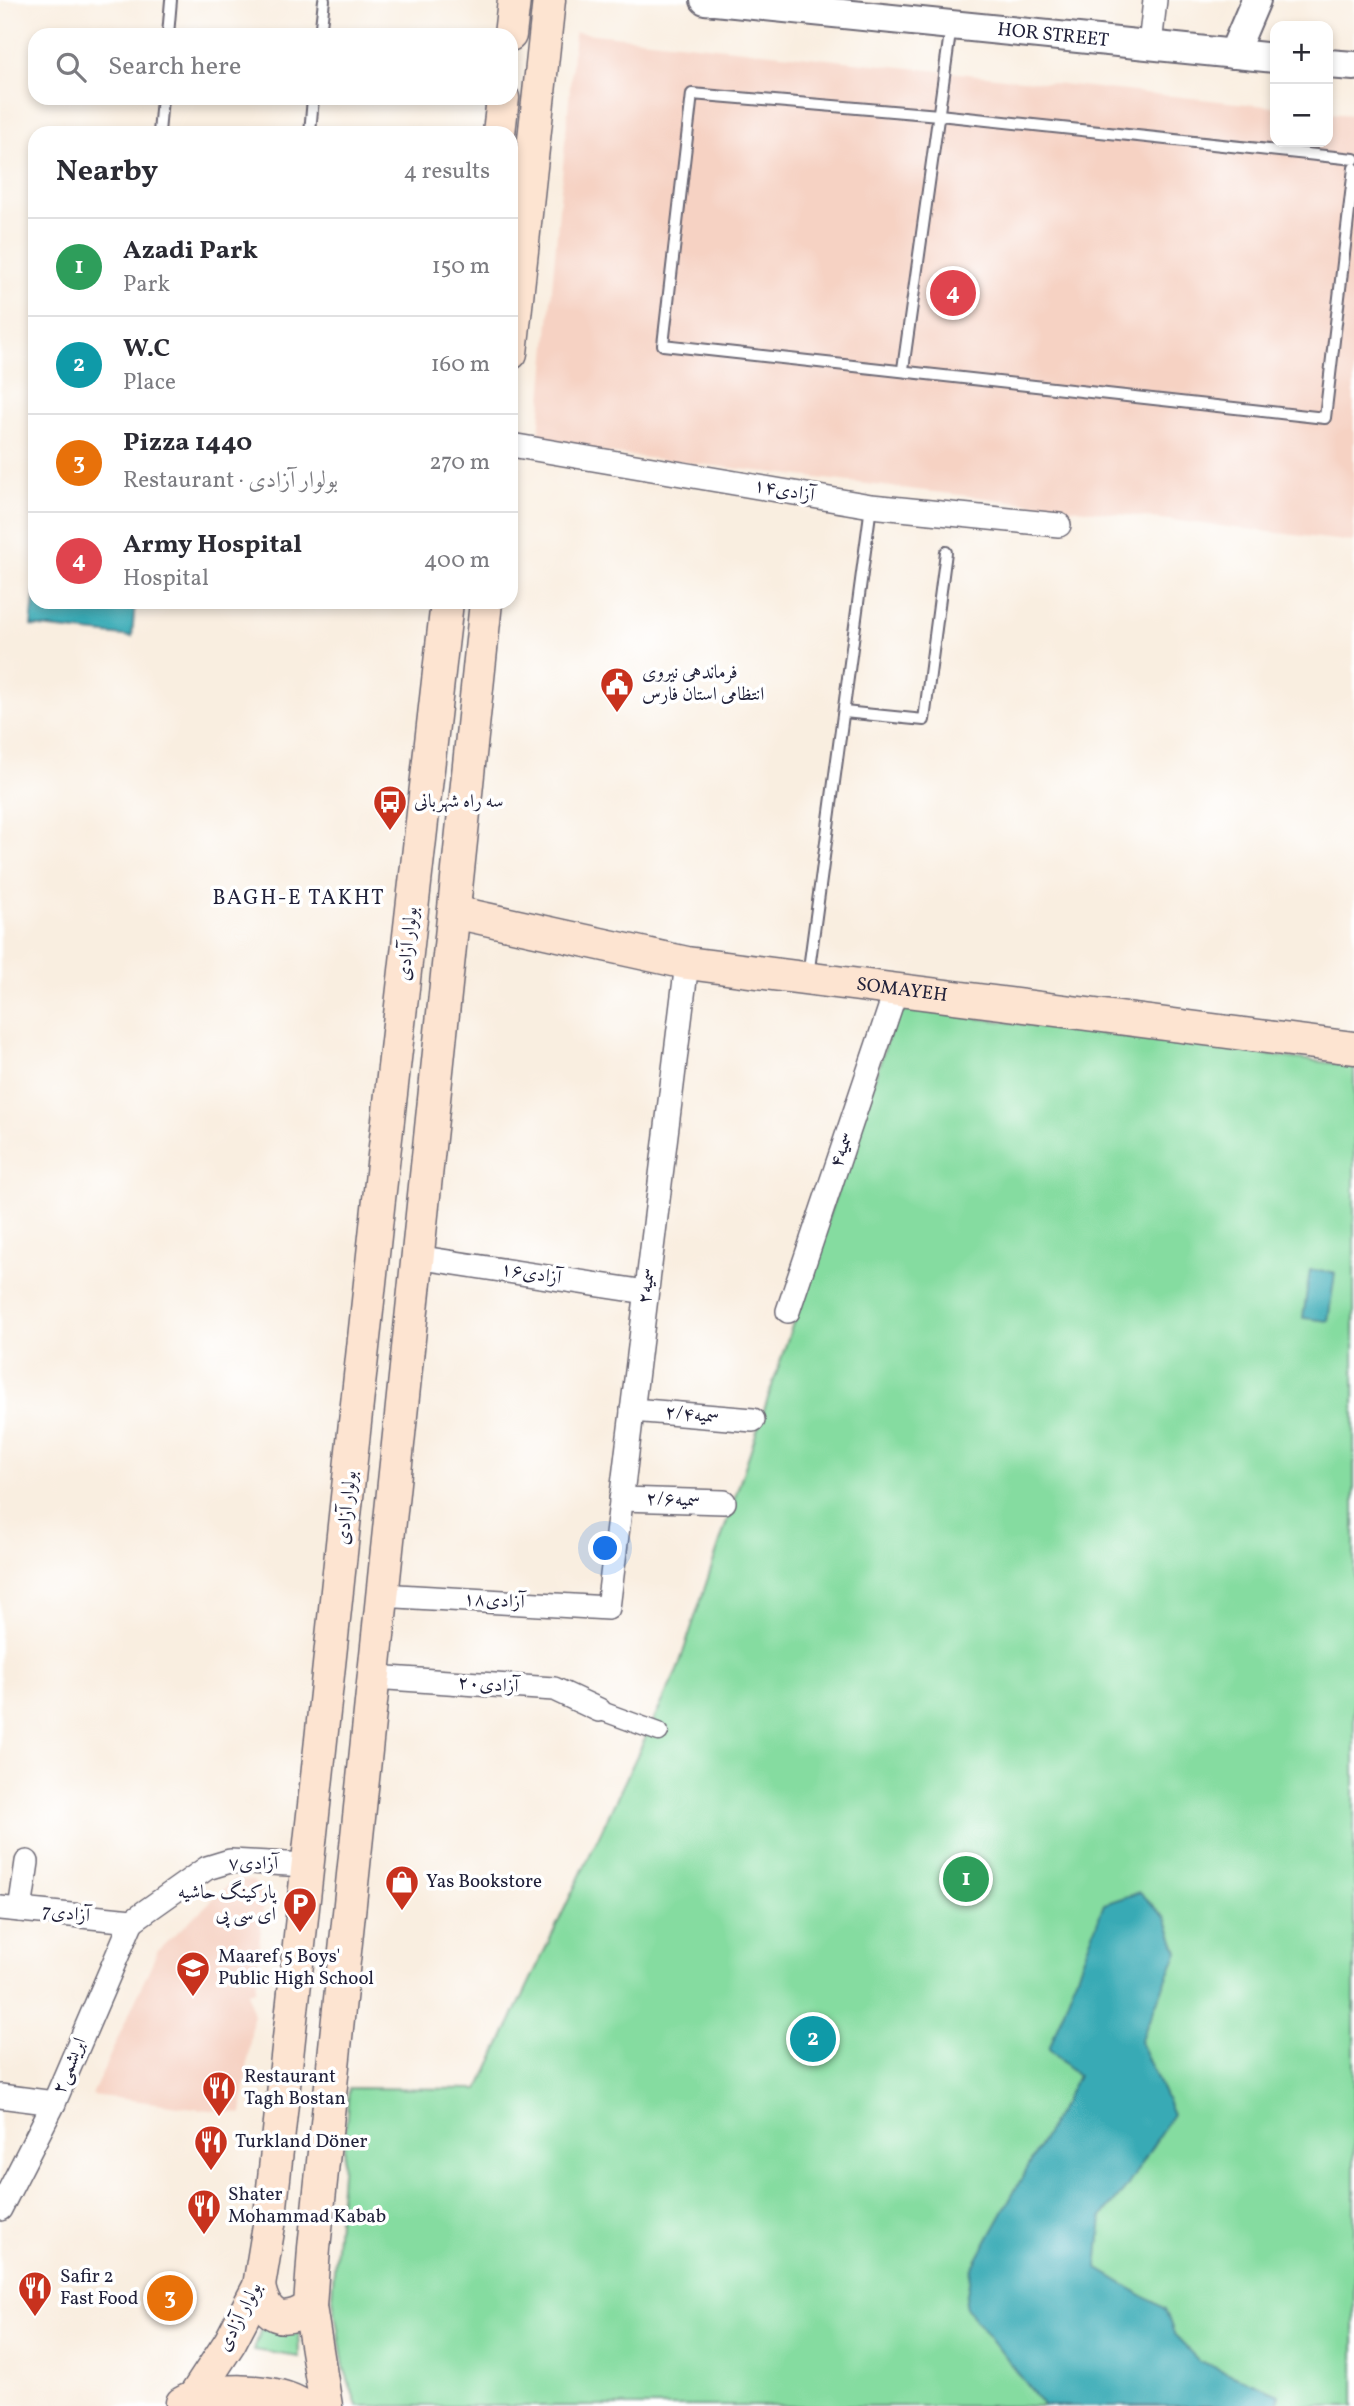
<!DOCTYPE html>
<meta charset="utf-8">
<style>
body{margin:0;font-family:Vollkorn,Amiri,serif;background:#f7f7f7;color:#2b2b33}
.controls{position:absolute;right:21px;top:21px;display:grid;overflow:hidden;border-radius:14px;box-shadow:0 4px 10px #0003}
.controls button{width:63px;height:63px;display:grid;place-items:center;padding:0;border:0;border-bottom:2px solid #e1e1e2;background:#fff;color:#2b2b33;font:35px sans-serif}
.you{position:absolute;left:606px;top:1549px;width:24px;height:24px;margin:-18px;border:5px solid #fff;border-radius:50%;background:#1a73e8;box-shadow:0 0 0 10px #1a73e833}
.badge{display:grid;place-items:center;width:46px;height:46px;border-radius:50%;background:#111827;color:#fff;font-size:23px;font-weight:700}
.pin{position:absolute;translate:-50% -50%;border:4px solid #fff;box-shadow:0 2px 7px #0006}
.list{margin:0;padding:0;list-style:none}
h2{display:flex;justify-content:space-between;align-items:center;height:91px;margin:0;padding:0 28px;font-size:30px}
h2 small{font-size:23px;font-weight:400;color:#7c7c81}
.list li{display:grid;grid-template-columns:46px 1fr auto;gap:21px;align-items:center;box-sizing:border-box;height:98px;padding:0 28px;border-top:2px solid #e1e1e2}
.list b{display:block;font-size:26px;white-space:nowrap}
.list p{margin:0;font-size:23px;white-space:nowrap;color:#7c7c81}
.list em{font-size:23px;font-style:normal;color:#7c7c81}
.icon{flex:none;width:38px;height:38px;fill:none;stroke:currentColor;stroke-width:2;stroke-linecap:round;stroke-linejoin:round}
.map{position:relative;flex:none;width:1354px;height:2406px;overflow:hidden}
.search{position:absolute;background:#fff;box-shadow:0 4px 10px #0003;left:28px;top:28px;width:490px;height:77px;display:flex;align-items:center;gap:18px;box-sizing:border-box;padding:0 24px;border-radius:21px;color:#7c7c81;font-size:26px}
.panel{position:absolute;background:#fff;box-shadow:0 4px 10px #0003;left:28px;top:126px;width:490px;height:483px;border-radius:21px}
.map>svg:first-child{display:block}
.built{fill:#f6d2c3}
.green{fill:#85dca0;stroke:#547f6e;stroke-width:2}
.water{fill:#39aab5;stroke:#2e6678;stroke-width:2}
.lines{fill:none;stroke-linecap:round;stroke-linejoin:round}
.service-casing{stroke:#6d6975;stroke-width:14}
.pedestrian-casing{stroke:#6d6975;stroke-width:21}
.minor-casing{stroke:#6d6975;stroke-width:26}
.tertiary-casing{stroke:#6d6975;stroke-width:32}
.secondary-casing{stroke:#6d6975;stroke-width:35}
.service{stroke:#fff;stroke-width:10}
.pedestrian{stroke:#fff;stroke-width:18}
.minor{stroke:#fff;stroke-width:23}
.tertiary{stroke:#fff;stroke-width:28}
.secondary{stroke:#fde4d1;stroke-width:32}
.labels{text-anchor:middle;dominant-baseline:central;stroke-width:7;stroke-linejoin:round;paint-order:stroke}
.street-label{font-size:19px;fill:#22223b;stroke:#fff}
.poi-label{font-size:19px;fill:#22223b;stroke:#fff;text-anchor:start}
.neighbourhood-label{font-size:21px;letter-spacing:2px;fill:#22223b;stroke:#fff}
</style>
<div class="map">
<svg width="1354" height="2406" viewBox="0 0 1354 2406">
<rect width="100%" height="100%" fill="#fff"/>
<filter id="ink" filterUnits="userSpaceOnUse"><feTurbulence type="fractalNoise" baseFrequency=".0143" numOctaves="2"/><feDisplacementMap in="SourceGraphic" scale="14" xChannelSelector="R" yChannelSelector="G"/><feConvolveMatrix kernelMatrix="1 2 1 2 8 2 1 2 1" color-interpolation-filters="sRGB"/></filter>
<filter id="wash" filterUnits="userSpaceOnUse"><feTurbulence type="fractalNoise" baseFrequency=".00686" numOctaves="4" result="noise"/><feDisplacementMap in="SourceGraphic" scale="28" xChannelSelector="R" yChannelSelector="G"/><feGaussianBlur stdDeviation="1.57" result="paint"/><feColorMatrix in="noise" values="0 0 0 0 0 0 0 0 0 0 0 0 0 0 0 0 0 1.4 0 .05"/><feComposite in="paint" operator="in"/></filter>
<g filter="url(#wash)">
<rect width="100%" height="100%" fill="#f9eee0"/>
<g class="built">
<polygon points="575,32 1275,107 1275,142 1328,142 1328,113 1354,115 1354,542 538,445"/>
<polygon points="235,1879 253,1881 264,1895 255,1990 248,1992 253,2016 242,2114 92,2095 158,1950"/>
</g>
<g class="green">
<polygon points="898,1008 1354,1066 1354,2406 357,2406 344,2367 332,2294 349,2088 479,2089 677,1671"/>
<polygon points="264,2321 279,2333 298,2328 299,2357 254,2350"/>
</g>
<g class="water">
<polygon points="35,589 35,602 135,602 132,637 31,626"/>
<polygon points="1310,1270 1335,1273 1328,1321 1303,1318"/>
<polygon points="1140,1892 1166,1918 1178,1952 1140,2042 1173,2114 1126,2188 1102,2217 1097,2268 1165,2309 1175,2336 1199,2361 1279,2394 1278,2406 1044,2406 965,2306 971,2270 1078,2076 1049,2049 1104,1904"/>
</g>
</g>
<g filter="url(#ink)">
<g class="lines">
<g class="service-casing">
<g id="service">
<polyline points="168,35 171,0"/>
<polyline points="320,35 324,0"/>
<polyline points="159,133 162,98"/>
<polyline points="310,133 313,98"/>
<polyline points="1354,159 939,115 692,94 663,345 1325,418 1354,168"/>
<polyline points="903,369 951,26"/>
<polyline points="844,712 924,720 946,552"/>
<polyline points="808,976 871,506"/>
</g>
</g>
<g class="pedestrian-casing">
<polyline id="pedestrian" points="599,1710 659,1732"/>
</g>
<g class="minor-casing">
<g id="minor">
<polyline points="1150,45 1155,0"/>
<polyline points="511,445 871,506 1059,525"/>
<polyline points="416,1257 646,1292"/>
<polyline points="788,1311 896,990"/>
<polyline points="632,1410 753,1420"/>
<polyline points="621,1499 724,1502"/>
<polyline points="380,1595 608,1608 687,963"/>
<polyline points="373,1677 554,1689 599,1710"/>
<polyline points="0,1908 132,1921"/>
<polyline points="20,1910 27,1862"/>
<polyline points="132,1921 207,1868 230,1861 307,1865"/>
<polyline points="0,2096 54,2103"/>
<polyline points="0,2209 54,2103 132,1921"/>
</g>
</g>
<g class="tertiary-casing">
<g id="tertiary">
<path id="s1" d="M705 0 1275 58"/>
<polyline points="1233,54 1256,0"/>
<polyline points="1328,64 1354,66"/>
</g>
</g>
<g class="secondary-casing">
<g id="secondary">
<polyline points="510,35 514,0"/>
<polyline points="499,133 503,98"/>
<polyline points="511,353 549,0"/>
<path id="s2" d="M454 912 687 963 1354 1048"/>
<path d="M259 2286C265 2318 283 2325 310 2307"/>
<polyline points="194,2397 230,2342 259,2286 269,2225 378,1208 447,602"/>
<path d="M182 2403C211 2387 274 2387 303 2406"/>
<polyline points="326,2406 310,2307 314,2248 486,602"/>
</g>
</g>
<use href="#service" class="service"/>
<use href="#pedestrian" class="pedestrian"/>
<use href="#minor" class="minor"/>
<use href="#tertiary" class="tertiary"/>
<use href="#secondary" class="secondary"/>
</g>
</g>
<defs>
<g id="civic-pin" transform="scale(1.75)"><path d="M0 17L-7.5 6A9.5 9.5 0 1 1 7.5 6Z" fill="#c8321e" stroke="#fff"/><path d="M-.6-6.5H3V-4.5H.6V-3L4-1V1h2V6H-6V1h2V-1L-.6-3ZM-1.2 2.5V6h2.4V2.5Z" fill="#fff"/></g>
<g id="bus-pin" transform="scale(1.75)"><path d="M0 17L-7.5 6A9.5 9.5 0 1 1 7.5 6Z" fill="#c8321e" stroke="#fff"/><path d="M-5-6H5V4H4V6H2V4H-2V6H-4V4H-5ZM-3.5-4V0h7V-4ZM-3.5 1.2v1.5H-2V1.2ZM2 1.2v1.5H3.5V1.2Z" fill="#fff"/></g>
<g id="shop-pin" transform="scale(1.75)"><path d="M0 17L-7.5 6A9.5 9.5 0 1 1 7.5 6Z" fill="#c8321e" stroke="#fff"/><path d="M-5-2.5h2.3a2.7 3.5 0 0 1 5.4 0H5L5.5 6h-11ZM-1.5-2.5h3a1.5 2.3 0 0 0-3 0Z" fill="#fff"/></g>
<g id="parking-pin" transform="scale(1.75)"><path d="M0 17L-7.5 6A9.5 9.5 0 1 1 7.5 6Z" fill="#c8321e" stroke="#fff"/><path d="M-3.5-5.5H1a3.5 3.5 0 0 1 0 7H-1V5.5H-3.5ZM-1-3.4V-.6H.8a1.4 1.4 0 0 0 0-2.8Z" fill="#fff"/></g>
<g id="school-pin" transform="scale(1.75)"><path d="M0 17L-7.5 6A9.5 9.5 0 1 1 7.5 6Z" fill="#c8321e" stroke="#fff"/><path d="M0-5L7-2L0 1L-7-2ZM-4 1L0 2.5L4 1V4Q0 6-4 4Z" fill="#fff"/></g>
<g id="restaurant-pin" transform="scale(1.75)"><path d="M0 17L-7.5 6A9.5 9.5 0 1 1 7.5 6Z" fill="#c8321e" stroke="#fff"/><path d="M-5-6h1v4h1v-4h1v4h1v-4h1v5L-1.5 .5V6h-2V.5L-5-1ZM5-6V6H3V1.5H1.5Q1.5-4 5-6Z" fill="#fff"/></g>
</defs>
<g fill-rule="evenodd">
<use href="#civic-pin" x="617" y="684"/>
<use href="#bus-pin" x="390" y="802"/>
<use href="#shop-pin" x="402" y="1882"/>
<use href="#parking-pin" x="300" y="1904"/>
<use href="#school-pin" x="193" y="1968"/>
<use href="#restaurant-pin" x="219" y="2088"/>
<use href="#restaurant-pin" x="211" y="2142"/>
<use href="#restaurant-pin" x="204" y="2206"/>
<use href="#restaurant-pin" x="35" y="2288"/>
</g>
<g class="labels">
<g class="street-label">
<text stroke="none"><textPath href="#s1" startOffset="350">HOR STREET</textPath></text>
<text transform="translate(784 491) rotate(10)">آزادی۱۴</text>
<text transform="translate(408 944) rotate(-84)">بولوار آزادی</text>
<text stroke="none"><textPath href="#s2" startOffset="455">SOMAYEH</textPath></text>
<text transform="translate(842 1150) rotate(-71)">سمیه۴</text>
<text transform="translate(531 1274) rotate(9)">آزادی۱۶</text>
<text transform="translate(647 1286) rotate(-83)">۲سمیه</text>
<text transform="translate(692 1415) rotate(5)">سمیه۲/۴</text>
<text transform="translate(673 1500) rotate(2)">سمیه۲/۶</text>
<text transform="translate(347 1508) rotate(-84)">بولوار آزادی</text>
<text transform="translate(494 1601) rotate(3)">آزادی۱۸</text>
<text transform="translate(488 1685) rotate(4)">آزادی۲۰</text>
<text x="253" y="1864">آزادی۷</text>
<text transform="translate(66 1914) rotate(6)">7آزادی</text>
<text transform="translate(70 2066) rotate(-67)">ابریشمی۲</text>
<text transform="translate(240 2317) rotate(-63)">بولوار آزادی</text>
</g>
<g class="poi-label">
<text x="642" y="673">فرماندهی نیروی<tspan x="642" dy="22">انتظامی استان فارس</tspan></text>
<text x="414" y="802">سه راه شهربانی</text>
<text x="426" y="1882">Yas Bookstore</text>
<text x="276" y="1893" text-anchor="end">پارکینگ حاشیه<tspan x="276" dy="22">ای سی پی</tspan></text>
<text x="218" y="1957">Maaref 5 Boys'<tspan x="218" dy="22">Public High School</tspan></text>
<text x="244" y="2077">Restaurant<tspan x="244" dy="22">Tagh Bostan</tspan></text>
<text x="235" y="2142">Turkland Döner</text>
<text x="228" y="2195">Shater<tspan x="228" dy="22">Mohammad Kabab</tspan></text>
<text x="60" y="2277">Safir 2<tspan x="60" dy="22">Fast Food</tspan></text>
</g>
<g class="neighbourhood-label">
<text x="299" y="898">BAGH-E TAKHT</text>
</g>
</g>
</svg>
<div class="controls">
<button>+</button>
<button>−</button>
</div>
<div class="you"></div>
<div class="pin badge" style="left:966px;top:1879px;background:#2e9e5b">1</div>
<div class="pin badge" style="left:813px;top:2039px;background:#0f9aa8">2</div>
<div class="pin badge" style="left:170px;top:2298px;background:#e8710a">3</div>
<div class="pin badge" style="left:953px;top:293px;background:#e0444e">4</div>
<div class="search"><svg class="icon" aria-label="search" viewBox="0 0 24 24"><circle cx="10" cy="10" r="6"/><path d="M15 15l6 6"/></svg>Search here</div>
<section class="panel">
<h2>Nearby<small>4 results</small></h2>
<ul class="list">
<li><span class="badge" style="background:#2e9e5b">1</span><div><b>Azadi Park</b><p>Park</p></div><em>150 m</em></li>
<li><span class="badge" style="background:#0f9aa8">2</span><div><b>W.C</b><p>Place</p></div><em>160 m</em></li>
<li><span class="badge" style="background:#e8710a">3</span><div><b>Pizza 1440</b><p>Restaurant · بولوار آزادی</p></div><em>270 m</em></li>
<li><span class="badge" style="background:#e0444e">4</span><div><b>Army Hospital</b><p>Hospital</p></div><em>400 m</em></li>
</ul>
</section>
</div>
